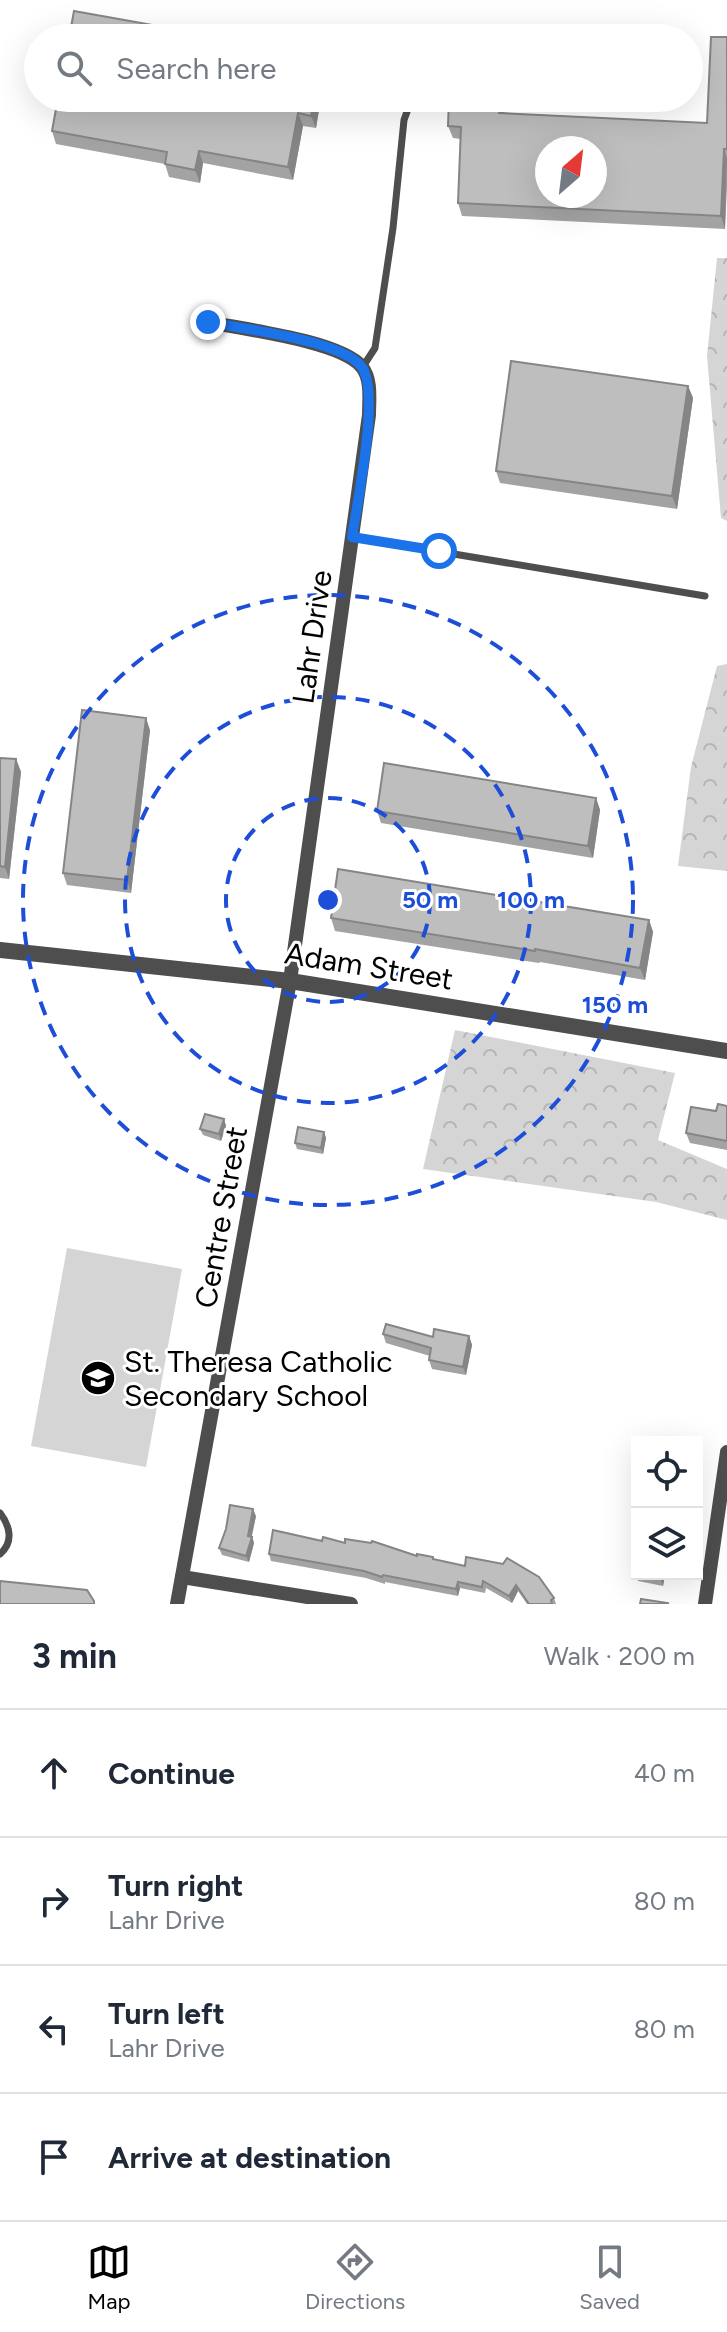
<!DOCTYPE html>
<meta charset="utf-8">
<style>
body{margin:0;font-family:Figtree,sans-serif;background:#f6f6f7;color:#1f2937}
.controls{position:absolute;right:24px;bottom:24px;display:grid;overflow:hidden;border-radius:0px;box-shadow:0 8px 32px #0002}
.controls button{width:72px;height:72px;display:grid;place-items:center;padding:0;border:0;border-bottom:2px solid #e0e1e3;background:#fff;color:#1f2937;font:40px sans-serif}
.compass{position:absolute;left:535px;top:136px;width:72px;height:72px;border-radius:50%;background:#fff;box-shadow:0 8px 32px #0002;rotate:28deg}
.stop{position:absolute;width:24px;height:24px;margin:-18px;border:6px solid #1a73e8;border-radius:50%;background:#fff}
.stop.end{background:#1a73e8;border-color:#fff;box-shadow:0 2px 8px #0008}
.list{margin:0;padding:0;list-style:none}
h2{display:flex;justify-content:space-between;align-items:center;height:104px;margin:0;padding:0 32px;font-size:34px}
h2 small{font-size:26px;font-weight:400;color:#747a83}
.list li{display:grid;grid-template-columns:52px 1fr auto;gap:24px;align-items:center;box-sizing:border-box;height:128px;padding:0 32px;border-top:2px solid #e0e1e3}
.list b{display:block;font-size:30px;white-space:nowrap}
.list p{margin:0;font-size:26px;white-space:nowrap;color:#747a83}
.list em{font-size:26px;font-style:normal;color:#747a83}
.icon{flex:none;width:44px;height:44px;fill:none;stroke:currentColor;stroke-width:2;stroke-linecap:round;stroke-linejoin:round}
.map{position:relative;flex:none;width:727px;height:1604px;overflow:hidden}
.search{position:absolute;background:#fff;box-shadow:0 8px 32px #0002;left:24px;right:24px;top:24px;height:88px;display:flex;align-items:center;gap:20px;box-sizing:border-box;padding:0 28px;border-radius:44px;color:#747a83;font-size:30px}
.sheet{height:616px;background:#fff}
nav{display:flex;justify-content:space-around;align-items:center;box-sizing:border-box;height:112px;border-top:2px solid #e0e1e3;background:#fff;font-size:22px;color:#747a83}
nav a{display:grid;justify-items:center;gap:4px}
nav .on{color:#000}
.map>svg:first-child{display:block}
.grass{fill:#d5d5d5}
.forest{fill:url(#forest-crowns)}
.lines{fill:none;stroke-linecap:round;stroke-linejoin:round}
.service{stroke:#4e4e4e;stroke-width:7}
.minor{stroke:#4e4e4e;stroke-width:14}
.tertiary{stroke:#4e4e4e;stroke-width:16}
.wall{fill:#a3a3a3}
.shaded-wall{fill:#858585}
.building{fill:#bebebe;stroke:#858585;stroke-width:2;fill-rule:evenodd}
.route{stroke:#1a73e8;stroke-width:10}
.ring{fill:none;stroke:#1d4ed8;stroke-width:4;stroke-dasharray:14 10}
.labels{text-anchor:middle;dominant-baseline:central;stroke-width:6;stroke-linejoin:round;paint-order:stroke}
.street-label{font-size:30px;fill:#000;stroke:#fff}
.poi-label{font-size:30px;fill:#000;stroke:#fff;text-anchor:start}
.centre{fill:#1d4ed8;stroke:#fff;stroke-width:4}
.ring-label{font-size:24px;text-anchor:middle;font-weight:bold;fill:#1d4ed8;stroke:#fff;stroke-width:6;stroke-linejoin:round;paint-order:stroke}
</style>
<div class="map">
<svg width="727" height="1604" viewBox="0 0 727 1604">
<defs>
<pattern id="forest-crowns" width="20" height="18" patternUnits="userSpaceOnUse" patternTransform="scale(2)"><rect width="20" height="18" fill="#d5d5d5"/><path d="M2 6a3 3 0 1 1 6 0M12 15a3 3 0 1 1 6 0" fill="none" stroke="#b5b5b5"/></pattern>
</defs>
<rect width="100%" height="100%" fill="#fff"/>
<polygon class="grass" points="67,1248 182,1269 146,1467 31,1446"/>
<g class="forest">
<polygon points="717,258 727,258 727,521 721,518 707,356"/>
<polygon points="727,664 727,871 678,866 691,767 717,666"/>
<polygon points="455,1030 675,1073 658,1140 727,1169 727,1220 656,1202 423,1169"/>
</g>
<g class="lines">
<g class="service">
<polyline points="362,368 375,348 393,228 404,120 412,98"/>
<polyline points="352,537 705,596"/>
<path d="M0 1513C10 1526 14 1542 0 1554"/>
</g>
<g class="minor">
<polyline points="182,1577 351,1604"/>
<path d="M177 1604 290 981 369 415C369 400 372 380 362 367 341 341 242 329 208 322"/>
<polyline points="705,1604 727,1452"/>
</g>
<polyline class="tertiary" points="0,950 290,981 727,1051"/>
</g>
<g class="wall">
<polygon points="727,37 727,188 725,229 462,216 458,203 461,139 453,138 448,126 449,98 505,98 504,113 707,123"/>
<polygon points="321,98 316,128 303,126 293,180 203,163 200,183 169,177 165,164 56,144 52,131"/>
<polygon points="688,386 693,398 677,509 500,483 496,471"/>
<polygon points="150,730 131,893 67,885 63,873"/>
<polygon points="0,758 16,759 21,772 9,879 0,878"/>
<polygon points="596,798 600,810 593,858 381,823 377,811"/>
<polygon points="331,918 649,920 653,932 645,980 540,962 539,963 335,931"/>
<polygon points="727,1106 727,1150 690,1143 686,1133"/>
<polygon points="224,1119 226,1126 221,1141 203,1135 200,1129"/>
<polygon points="324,1132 326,1138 323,1154 297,1149 295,1143"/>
<polygon points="383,1334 433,1337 469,1336 472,1345 466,1375 432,1369 429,1360 430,1356 386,1343"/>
<polygon points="256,1516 252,1536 254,1543 249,1562 222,1555 219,1548"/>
<polygon points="322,1541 345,1543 417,1556 433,1557 434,1560 554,1598 556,1604 527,1604 518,1591 512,1603 486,1588 485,1593 460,1588 458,1596 385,1582 385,1584 366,1578 271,1561 269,1554"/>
<polygon points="637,1562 637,1574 675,1574 674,1577 665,1575 663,1586 638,1581 635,1573"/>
</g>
<g class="shaded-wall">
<polygon points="314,98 321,98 316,128 311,116"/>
<polygon points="500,98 505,98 504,125 499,113"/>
<polygon points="298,113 303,126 293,180 288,167"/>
<polygon points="724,149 727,158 725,229 721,216"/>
<polygon points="199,151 203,163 200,183 195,170"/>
<polygon points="688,386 693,398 677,509 672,496"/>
<polygon points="146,718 150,730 131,893 127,880"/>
<polygon points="16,759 21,772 9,879 5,867"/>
<polygon points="596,798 600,810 593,858 588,846"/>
<polygon points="649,920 653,932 645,980 640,968"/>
<polygon points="224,1119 226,1126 221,1141 219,1134"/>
<polygon points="324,1132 326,1138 323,1154 321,1148"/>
<polygon points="469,1336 472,1345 466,1375 463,1367"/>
<polygon points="253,1509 256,1516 251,1538 252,1537 254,1543 249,1562 246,1556"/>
<polygon points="660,1574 665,1574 663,1586 660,1577"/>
<polygon points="458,1582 460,1588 458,1596 456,1589"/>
<polygon points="516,1585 518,1591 512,1603 509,1596"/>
</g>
<g class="building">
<polygon points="74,11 175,29 174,38 69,38"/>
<path d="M711 37H727V149H724L721 216 458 203 461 127 448 126 449 98H500L499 113 707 123ZM547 148H595V196H547Z"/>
<polygon points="58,98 314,98 311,116 298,113 288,167 199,151 195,170 165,164 167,152 52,131"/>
<polygon points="511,361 688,386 672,496 496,471"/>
<polygon points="82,710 146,718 127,880 63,873"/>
<polygon points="0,758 16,759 5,867 0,866"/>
<polygon points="384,763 596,798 588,846 377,811"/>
<polygon points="338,869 649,920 640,968 535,949 535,951 331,918"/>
<polygon points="718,1104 727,1106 727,1141 686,1133 691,1107 716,1111"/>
<polygon points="205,1114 224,1119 219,1134 200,1129"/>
<polygon points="298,1127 324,1132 321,1148 295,1143"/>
<polygon points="386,1324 433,1337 434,1329 469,1336 463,1367 429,1360 431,1348 383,1334"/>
<polygon points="637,1474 637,1487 633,1486"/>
<polygon points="230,1505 253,1509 248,1536 252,1537 246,1556 219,1548 226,1529"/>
<polygon points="273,1530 322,1541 323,1537 345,1543 345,1539 371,1543 372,1541 417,1556 417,1554 433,1557 433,1559 465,1566 466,1557 503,1564 507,1558 539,1577 554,1598 551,1600 552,1604 529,1604 516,1585 509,1596 483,1581 482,1587 458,1582 456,1589 383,1575 382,1577 364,1571 269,1554"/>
<polygon points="642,1574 660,1574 660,1577"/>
<polygon points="0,1581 87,1590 94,1601 94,1604 0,1604"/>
<polygon points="641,1599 668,1603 668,1604 640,1604"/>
</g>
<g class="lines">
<path class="route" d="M208 322C243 329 339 340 361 366 381 389 357 504 352 537L439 551"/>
</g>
<g class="ring">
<circle cx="328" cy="900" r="102"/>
<circle cx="328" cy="900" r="203"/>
<circle cx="328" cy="900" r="305"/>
</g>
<defs>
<g id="school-disc" transform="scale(1.8)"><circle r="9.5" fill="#000" stroke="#fff"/><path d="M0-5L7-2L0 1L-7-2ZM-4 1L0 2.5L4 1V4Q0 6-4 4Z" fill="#fff"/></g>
</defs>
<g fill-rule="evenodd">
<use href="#school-disc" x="98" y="1378"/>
</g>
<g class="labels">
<g class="street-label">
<text transform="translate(312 637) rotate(-82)">Lahr Drive</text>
<text transform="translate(369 966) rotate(9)">Adam Street</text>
<text transform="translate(221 1217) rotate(-80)">Centre Street</text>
</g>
<g class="poi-label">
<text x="124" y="1361">St. Theresa Catholic<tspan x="124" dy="34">Secondary School</tspan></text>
</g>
</g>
<circle cx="328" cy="900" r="12" class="centre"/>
<g class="ring-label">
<text x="430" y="908">50 m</text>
<text x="531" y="908">100 m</text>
<text x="615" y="1013">150 m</text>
</g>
</svg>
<div class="controls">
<button><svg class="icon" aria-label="locate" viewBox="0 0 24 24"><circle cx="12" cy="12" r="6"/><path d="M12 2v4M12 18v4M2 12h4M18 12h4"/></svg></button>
<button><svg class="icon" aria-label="layers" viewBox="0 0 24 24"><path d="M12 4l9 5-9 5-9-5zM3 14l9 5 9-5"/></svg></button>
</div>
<svg class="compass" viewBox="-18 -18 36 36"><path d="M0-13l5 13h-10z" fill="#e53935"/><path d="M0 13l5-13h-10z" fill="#747a83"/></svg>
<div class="stop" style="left:439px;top:551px"></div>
<div class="stop end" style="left:208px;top:322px"></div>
<div class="search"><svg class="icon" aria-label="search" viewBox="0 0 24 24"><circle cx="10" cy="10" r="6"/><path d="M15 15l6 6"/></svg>Search here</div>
</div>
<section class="sheet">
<h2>3 min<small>Walk · 200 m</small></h2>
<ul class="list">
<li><svg class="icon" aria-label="ahead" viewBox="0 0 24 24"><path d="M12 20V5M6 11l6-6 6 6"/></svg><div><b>Continue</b></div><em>40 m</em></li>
<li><svg class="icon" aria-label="right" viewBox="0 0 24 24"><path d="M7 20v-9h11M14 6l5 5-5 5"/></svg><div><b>Turn right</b><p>Lahr Drive</p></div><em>80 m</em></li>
<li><svg class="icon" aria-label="left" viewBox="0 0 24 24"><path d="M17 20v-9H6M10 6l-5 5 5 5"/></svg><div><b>Turn left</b><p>Lahr Drive</p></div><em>80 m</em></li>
<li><svg class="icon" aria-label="arrive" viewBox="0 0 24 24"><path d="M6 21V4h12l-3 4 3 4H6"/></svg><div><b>Arrive at destination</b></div></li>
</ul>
</section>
<nav>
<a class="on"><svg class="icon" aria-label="map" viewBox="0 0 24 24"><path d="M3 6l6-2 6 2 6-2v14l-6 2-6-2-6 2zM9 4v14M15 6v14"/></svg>Map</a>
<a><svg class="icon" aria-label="directions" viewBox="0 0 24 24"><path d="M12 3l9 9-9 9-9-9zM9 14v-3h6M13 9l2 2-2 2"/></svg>Directions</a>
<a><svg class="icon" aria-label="saved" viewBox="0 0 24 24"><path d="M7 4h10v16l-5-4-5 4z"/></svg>Saved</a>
</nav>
